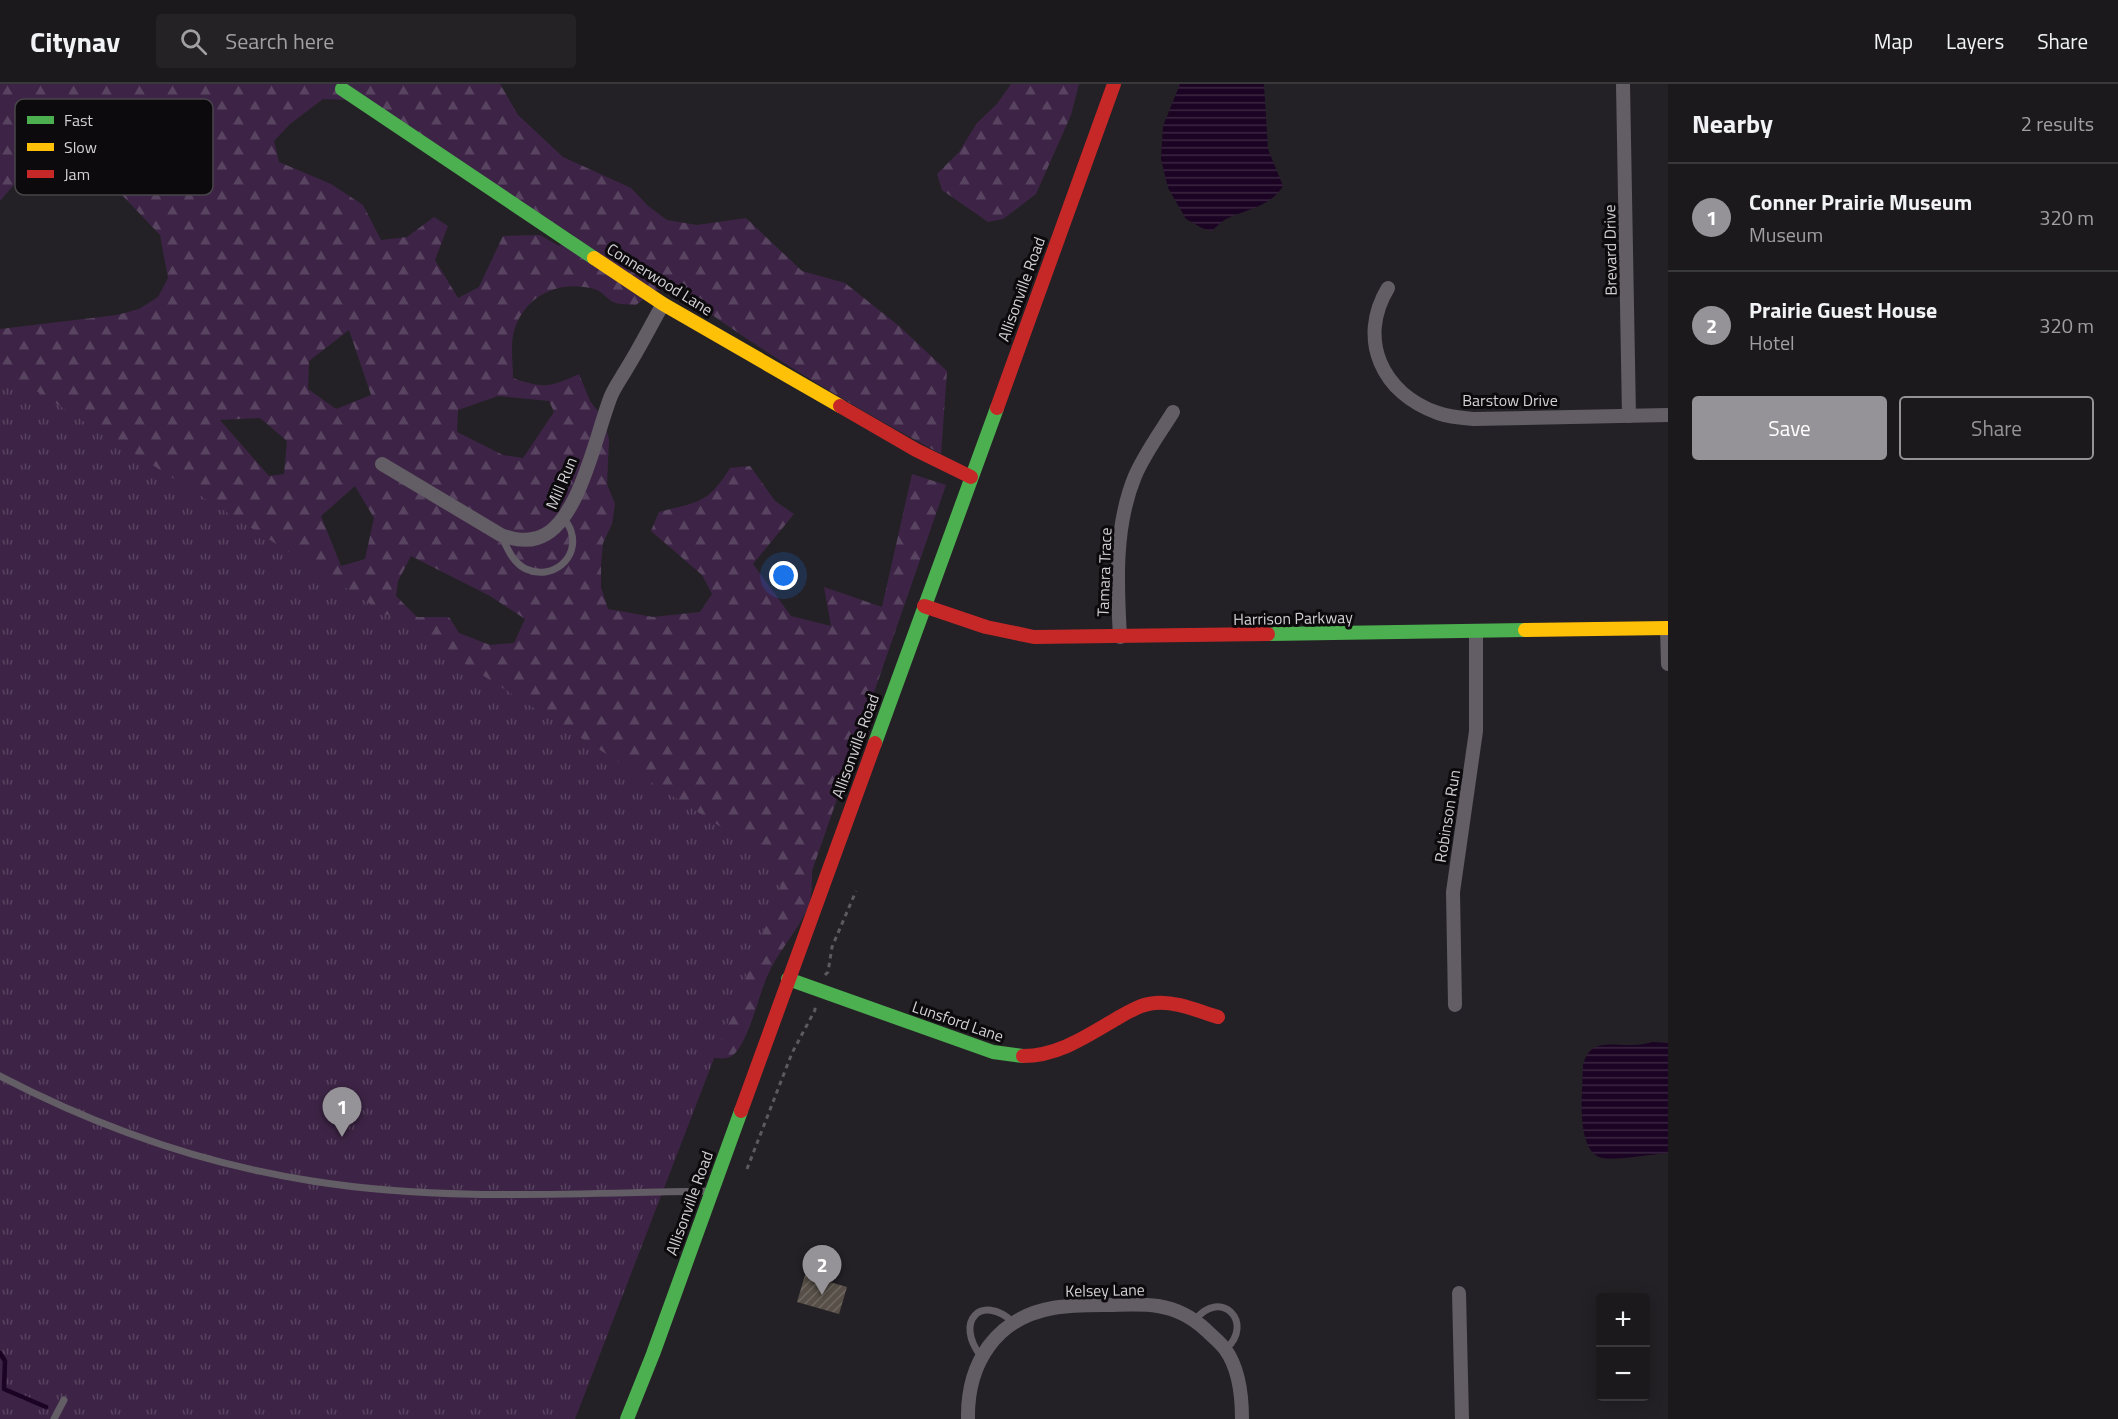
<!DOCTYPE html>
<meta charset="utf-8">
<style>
body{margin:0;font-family:"Titillium Web",sans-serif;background:#242225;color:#f1f3f6}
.controls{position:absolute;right:18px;bottom:18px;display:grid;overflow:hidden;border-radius:6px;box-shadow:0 3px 15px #0003}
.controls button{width:54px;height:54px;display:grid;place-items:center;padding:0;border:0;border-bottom:2px solid #39383b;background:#1b191c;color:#f1f3f6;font:30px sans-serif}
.you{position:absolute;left:784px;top:492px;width:21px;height:21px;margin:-15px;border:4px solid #fff;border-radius:50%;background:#1a73e8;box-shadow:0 0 0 9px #1a73e833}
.badge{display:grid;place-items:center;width:39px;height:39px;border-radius:50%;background:#969398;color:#fff;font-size:20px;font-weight:700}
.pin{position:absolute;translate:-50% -50px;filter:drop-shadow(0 2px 3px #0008)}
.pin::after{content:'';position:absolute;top:32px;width:21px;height:18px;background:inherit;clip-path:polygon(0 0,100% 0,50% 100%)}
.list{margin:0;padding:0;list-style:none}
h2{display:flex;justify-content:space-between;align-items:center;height:78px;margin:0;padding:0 24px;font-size:26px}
h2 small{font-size:20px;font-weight:400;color:#a0a0a3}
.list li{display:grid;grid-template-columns:39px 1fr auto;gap:18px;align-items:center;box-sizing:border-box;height:108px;padding:0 24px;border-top:2px solid #39383b}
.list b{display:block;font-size:22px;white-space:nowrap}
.list p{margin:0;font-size:20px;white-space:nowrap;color:#a0a0a3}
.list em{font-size:20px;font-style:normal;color:#a0a0a3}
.actions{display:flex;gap:12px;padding:18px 24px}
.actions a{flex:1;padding:14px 0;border:2px solid #969398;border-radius:6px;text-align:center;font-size:21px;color:#969398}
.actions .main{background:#969398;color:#fff}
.icon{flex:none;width:33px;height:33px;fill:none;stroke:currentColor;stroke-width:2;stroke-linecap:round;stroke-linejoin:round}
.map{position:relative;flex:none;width:1668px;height:1335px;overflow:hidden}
header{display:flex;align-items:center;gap:36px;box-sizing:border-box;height:84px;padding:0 30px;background:#1b191c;border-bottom:2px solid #39383b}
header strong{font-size:28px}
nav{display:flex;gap:33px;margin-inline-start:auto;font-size:21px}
.search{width:420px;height:54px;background:#242225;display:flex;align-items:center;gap:15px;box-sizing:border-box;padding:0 21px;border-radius:6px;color:#a0a0a3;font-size:22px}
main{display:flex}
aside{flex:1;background:#1b191c}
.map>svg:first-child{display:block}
.forest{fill:url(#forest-firs);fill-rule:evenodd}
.park{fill:url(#park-tufts)}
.water{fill:url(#water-rules)}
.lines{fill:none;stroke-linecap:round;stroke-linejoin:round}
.stream{stroke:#1b0323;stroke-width:4.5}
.building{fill:url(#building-hatch)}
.path{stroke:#5d595e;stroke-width:3;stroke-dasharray:4.5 4.5;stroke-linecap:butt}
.lane{stroke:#635d65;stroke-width:7}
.street{stroke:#635d65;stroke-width:14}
.fast{stroke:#4caf50;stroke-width:14}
.slow{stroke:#ffc107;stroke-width:14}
.jam{stroke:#c62828;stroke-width:14}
.labels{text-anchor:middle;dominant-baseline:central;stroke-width:6;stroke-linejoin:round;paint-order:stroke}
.street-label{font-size:16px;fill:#d3d0d5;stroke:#0d0a0d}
.key{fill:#0d0a0d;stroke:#484549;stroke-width:1.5}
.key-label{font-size:16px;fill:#d3d0d5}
</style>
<header>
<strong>Citynav</strong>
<div class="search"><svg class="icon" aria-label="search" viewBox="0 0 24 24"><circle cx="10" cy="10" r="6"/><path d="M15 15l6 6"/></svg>Search here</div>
<nav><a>Map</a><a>Layers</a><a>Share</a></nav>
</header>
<main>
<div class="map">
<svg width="1668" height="1335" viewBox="0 0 1668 1335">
<defs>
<pattern id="forest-firs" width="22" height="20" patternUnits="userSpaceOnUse" patternTransform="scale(1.5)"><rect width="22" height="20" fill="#3d2446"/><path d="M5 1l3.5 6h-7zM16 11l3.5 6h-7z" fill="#584360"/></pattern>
<pattern id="park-tufts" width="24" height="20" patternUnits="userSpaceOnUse" patternTransform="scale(1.5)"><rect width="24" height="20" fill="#3d2446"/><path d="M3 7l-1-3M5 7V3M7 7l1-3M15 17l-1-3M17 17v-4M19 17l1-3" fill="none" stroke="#584360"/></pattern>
<pattern id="water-rules" width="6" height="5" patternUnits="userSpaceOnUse" patternTransform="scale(1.5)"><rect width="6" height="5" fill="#1b0323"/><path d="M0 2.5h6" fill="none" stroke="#3b2742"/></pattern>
<pattern id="building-hatch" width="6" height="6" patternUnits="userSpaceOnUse" patternTransform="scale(1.5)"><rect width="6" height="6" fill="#585048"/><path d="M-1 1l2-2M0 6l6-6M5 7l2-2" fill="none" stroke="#6f6862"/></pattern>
</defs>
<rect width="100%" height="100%" fill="#242126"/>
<g class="forest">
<path d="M0 0H500L518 31 563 73 631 104 648 122 667 136 697 141 746 134 802 187 845 199 899 242 947 287 941 370C849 320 759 267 675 204L654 207 636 221C629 220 619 221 613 218 606 214 602 207 594 205 559 195 524 212 514 247 510 261 513 280 513 294 543 305 551 303 579 290L590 317 604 335 609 356 607 400 615 420 612 440 603 459 601 481V503L608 525 653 533 700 528 712 510 702 491 651 447 659 428C697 418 708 420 730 384L750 382 775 417 794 430 753 480 791 532 831 542 824 503 882 523 912 390 946 401 812 787C812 798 812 812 808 823 797 849 776 869 766 895 758 914 748 959 733 971 724 978 712 973 702 970L0 943V245L117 231 139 225 158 213 168 194 160 151 100 88H85L73 77 54 65 25 88 0 117ZM323 15 347 16 573 151 559 162 540 151 503 152 479 203 458 214 435 176 448 142 434 133 407 153 381 156 363 121 331 100 279 78 274 57 290 40ZM349 246 371 311 336 325 308 305 309 277ZM498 312 549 317 554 328 523 374 503 371 457 348 458 326ZM260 334 287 357 284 390 269 392 220 336ZM355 402 374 434 365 475 341 482 321 432ZM411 472 490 512 525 535 514 559 490 561 459 549 449 533H417L396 512 398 497Z"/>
<polygon points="1011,0 1079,0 1071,31 1036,110 1003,135 988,138 942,106 937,90 959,68 977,39 997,20"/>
</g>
<polygon class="park" points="0,284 787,785 575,1335 0,1335"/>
<g class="water">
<path d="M1180 0H1264L1268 65 1283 102C1270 123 1247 125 1226 135 1221 138 1216 143 1212 147L1202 144 1186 135 1168 104 1161 75 1163 42Z"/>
<path d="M1653 958 1668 959V1069C1653 1070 1610 1078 1599 1073 1575 1062 1583 1003 1583 981 1590 953 1612 962 1634 961 1640 961 1647 959 1653 958Z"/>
</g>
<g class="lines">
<polyline class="stream" points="0,1269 5,1277 4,1305 46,1323"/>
</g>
<polygon class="building" points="805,1191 847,1203 839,1230 797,1218"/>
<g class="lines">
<g class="path">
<polyline points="825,891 828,888 832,863 856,807"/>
<polyline points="747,1085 792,969 815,926 815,921"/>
</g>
<g class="lane">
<path d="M501 451C507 464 513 479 526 485 552 497 580 474 571 447 570 443 566 438 564 434"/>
<path d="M0 992C98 1043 203 1080 312 1097 443 1118 578 1109 710 1107"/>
<path d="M1195 1236C1221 1203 1255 1239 1226 1265"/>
<path d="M981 1272C954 1238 981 1209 1013 1238"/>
<polyline points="54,1335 64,1316"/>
</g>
<g class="street">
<polyline points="1623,0 1629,332"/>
<path d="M1388 204C1357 255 1382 310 1438 329 1449 333 1462 334 1474 335L1668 331"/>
<path d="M382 380 501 451C512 455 525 458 537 454 579 443 596 349 611 312 615 302 622 293 627 284 640 263 651 241 663 220"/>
<polyline points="1667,544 1668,580"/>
<path d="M1120 553C1117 500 1114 443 1135 392 1145 369 1160 349 1173 328"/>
<polyline points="1455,921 1453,808 1476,647 1476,548"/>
<polyline points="1459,1209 1462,1335"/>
<path d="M968 1335C967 1279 996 1234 1053 1224 1070 1221 1087 1221 1103 1221 1121 1221 1140 1219 1158 1222 1177 1225 1192 1233 1206 1246 1212 1252 1220 1258 1225 1265 1239 1284 1242 1312 1242 1335"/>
</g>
<g class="fast">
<polyline points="342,5 594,174"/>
<polyline points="1268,550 1525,546"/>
<polyline points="875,659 997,324"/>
<polyline points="788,895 993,968 1023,972"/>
<polyline points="627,1335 653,1270 741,1027"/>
</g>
<g class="slow">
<polyline points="594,174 663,220 840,322"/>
<polyline points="1525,546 1668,544"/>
</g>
<g class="jam">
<polyline points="840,322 916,366 971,393"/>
<polyline points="997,324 1114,0"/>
<polyline points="924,522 986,543 1034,553 1268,550"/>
<path d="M1023 972C1058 972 1087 952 1116 935 1128 928 1141 920 1155 919 1176 917 1198 927 1218 933"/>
<polyline points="741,1027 875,659"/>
</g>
</g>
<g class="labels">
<g class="street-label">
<text transform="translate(1610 166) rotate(-91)">Brevard Drive</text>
<text transform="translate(660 195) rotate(32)">Connerwood Lane</text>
<text transform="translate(1021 205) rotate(-70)">Allisonville Road</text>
<text x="1510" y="316">Barstow Drive</text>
<text transform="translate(561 399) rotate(-67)">Mill Run</text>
<text transform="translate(1104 488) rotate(-88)">Tamara Trace</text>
<text transform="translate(1293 534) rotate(-1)">Harrison Parkway</text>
<text transform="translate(855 662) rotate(-70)">Allisonville Road</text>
<text transform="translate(1447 732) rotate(-81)">Robinson Run</text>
<text transform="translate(958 937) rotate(19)">Lunsford Lane</text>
<text transform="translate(689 1119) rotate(-70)">Allisonville Road</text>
<text transform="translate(1105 1206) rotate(-1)">Kelsey Lane</text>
</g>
</g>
<rect x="15" y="15" width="198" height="96" rx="9" class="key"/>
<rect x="27" y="32" width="27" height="8" fill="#4caf50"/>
<rect x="27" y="59" width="27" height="8" fill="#ffc107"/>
<rect x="27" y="86" width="27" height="8" fill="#c62828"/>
<g class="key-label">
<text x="64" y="42">Fast</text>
<text x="64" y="69">Slow</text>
<text x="64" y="96">Jam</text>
</g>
</svg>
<div class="controls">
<button>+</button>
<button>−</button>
</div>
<div class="you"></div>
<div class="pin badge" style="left:342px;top:1053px">1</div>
<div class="pin badge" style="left:822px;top:1211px">2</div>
</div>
<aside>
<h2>Nearby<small>2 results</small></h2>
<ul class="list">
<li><span class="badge">1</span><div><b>Conner Prairie Museum</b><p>Museum</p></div><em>320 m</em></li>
<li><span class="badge">2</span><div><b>Prairie Guest House</b><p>Hotel</p></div><em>320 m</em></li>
</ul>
<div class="actions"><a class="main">Save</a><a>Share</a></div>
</aside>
</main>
